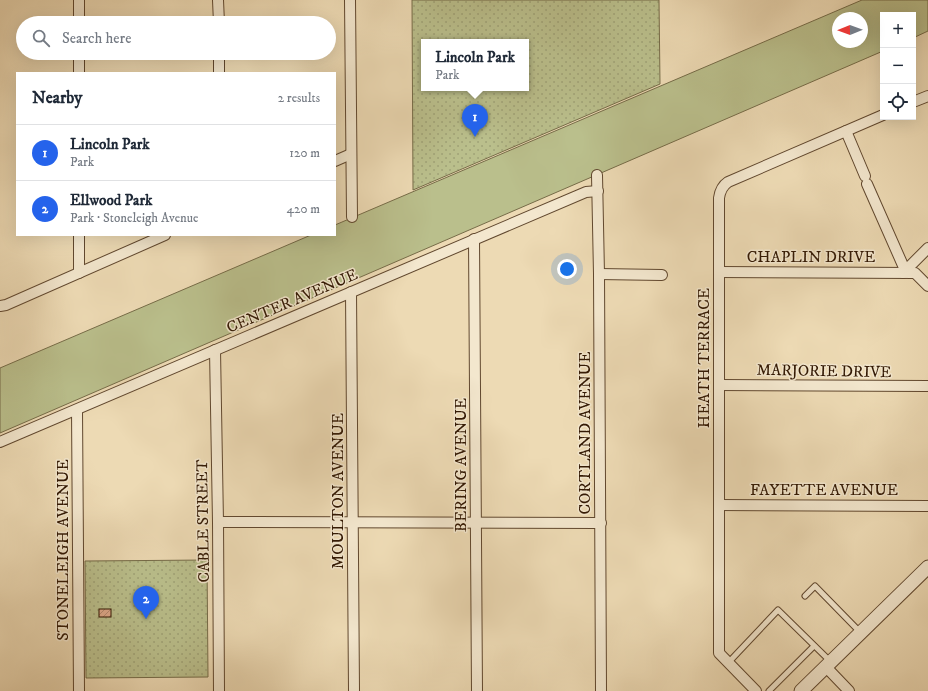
<!DOCTYPE html>
<meta charset="utf-8">
<style>
body{margin:0;font-family:"IM FELL DW Pica",serif;background:#f2f2f3;color:#1f2937}
.controls{position:absolute;right:12px;top:12px;display:grid;overflow:hidden;border-radius:0px;box-shadow:0 4px 16px #0002}
.controls button{width:36px;height:36px;display:grid;place-items:center;padding:0;border:0;border-bottom:1px solid #e0e1e3;background:#fff;color:#1f2937;font:20px sans-serif}
.compass{position:absolute;left:832px;top:12px;width:36px;height:36px;border-radius:50%;background:#fff;box-shadow:0 4px 16px #0002;rotate:269deg}
.you{position:absolute;left:567px;top:269px;width:14px;height:14px;margin:-10px;border:3px solid #fff;border-radius:50%;background:#1a73e8;box-shadow:0 0 0 6px #1a73e833}
.badge{display:grid;place-items:center;width:26px;height:26px;border-radius:50%;background:#2563eb;color:#fff;font-size:13px;font-weight:700}
.pin{position:absolute;translate:-50% -33px;filter:drop-shadow(0 1px 2px #0008)}
.pin::after{content:'';position:absolute;top:21px;width:14px;height:12px;background:inherit;clip-path:polygon(0 0,100% 0,50% 100%)}
.popup{position:absolute;left:421px;top:39px;width:108px;height:52px;box-sizing:border-box;display:grid;place-content:center;border-radius:0px;background:#fff;filter:drop-shadow(0 1px 3px #0005);font-size:13px;white-space:nowrap;color:#747a83}
.popup b{font-size:15px;color:#1f2937}
.popup::after{content:'';position:absolute;left:50%;top:100%;margin-left:-8px;border:8px solid transparent;border-top-color:#fff}
.list{margin:0;padding:0;list-style:none}
h2{display:flex;justify-content:space-between;align-items:center;height:52px;margin:0;padding:0 16px;font-size:17px}
h2 small{font-size:13px;font-weight:400;color:#747a83}
.list li{display:grid;grid-template-columns:26px 1fr auto;gap:12px;align-items:center;box-sizing:border-box;height:56px;padding:0 16px;border-top:1px solid #e0e1e3}
.list b{display:block;font-size:15px;white-space:nowrap}
.list p{margin:0;font-size:13px;white-space:nowrap;color:#747a83}
.list em{font-size:13px;font-style:normal;color:#747a83}
.icon{flex:none;width:22px;height:22px;fill:none;stroke:currentColor;stroke-width:2;stroke-linecap:round;stroke-linejoin:round}
.map{position:relative;flex:none;width:928px;height:691px;overflow:hidden}
.search{position:absolute;background:#fff;box-shadow:0 4px 16px #0002;left:16px;top:16px;width:320px;height:44px;display:flex;align-items:center;gap:10px;box-sizing:border-box;padding:0 14px;border-radius:22px;color:#747a83;font-size:15px}
.panel{position:absolute;background:#fff;box-shadow:0 4px 16px #0002;left:16px;top:72px;width:320px;height:164px;border-radius:0px}
.map>svg:first-child{display:block}
.grass{fill:#babf8c;stroke:#766c48;fill-rule:evenodd}
.park{fill:url(#park-dots);stroke:#766c48;fill-rule:evenodd}
.building{fill:url(#building-hatch);stroke:#321803}
.lines{fill:none;stroke-linecap:round;stroke-linejoin:round}
.service-casing{stroke:#61482f;stroke-width:7}
.minor-casing{stroke:#61482f;stroke-width:12}
.tertiary-casing{stroke:#61482f;stroke-width:15}
.service{stroke:#f3e7ce;stroke-width:5}
.minor{stroke:#f3e7ce;stroke-width:10}
.tertiary{stroke:#f3e7ce;stroke-width:13}
.labels{text-anchor:middle;dominant-baseline:central;stroke-width:3;stroke-linejoin:round;paint-order:stroke}
.street-label{font-size:16px;fill:#321803;stroke:#f3e7ce}
</style>
<div class="map">
<svg width="928" height="691" viewBox="0 0 928 691">
<defs>
<pattern id="park-dots" width="8" height="8" patternUnits="userSpaceOnUse"><rect width="8" height="8" fill="#babf8c"/><path d="M2 2h.1M6 6h.1" fill="none" stroke="#a0a377" stroke-width="1.8" stroke-linecap="round"/></pattern>
<pattern id="building-hatch" width="6" height="6" patternUnits="userSpaceOnUse"><rect width="6" height="6" fill="#dda98b"/><path d="M-1 1l2-2M0 6l6-6M5 7l2-2" fill="none" stroke="#b4896f"/></pattern>
</defs>
<rect width="100%" height="100%" fill="#eddab4"/>
<filter id="stains"><feTurbulence type="fractalNoise" baseFrequency=".005" numOctaves="4"/><feColorMatrix values="0 0 0 0 .2 0 0 0 0 .09 0 0 0 0 .02 0 0 0 .5 -.17"/></filter>
<radialGradient id="worn" r=".72"><stop offset=".6" stop-color="#630" stop-opacity="0"/><stop offset="1" stop-color="#630" stop-opacity=".3"/></radialGradient>
<path class="grass" d="M862 0H928V31L913 38V15H883V51L0 433V368L311 235H335V225ZM838 18H862V42H838Z"/>
<g class="park">
<path d="M412 0H659L660 84 413 190ZM424 42H526V88H424Z"/>
<polygon points="207,560 208,677 86,678 85,561"/>
</g>
<rect class="building" x="99" y="609" width="12" height="8"/>
<g class="lines">
<g class="service-casing">
<g id="service">
<polyline points="805,596 815,586 860,632"/>
<polyline points="728,663 778,610 830,661"/>
<polyline points="769,691 814,646"/>
</g>
</g>
<g class="minor-casing">
<g id="minor">
<polyline points="79,0 79,23"/>
<polyline points="218,0 219,23"/>
<polyline points="350,0 352,217"/>
<polyline points="79,53 79,73"/>
<polyline points="219,53 219,73"/>
<polyline points="913,102 928,96"/>
<polyline points="846,131 865,176"/>
<polyline points="335,161 351,154"/>
<polyline points="597,175 599,274 601,691"/>
<polyline points="867,184 905,270"/>
<polyline points="474,239 477,691"/>
<polyline points="719,272 915,273 928,286"/>
<polyline points="79,273 79,235"/>
<polyline points="903,273 928,248"/>
<polyline points="599,274 662,275"/>
<polyline points="351,292 354,691"/>
<polyline points="0,306 6,305 165,235"/>
<polyline points="215,350 218,522 219,691"/>
<polyline points="719,385 928,386"/>
<polyline points="77,410 79,691"/>
<polyline points="0,442 586,192 598,191"/>
<polyline points="719,505 928,506"/>
<polyline points="218,522 601,523"/>
<polyline points="826,667 849,691"/>
<path d="M756 691 719 653V198C720 191 722 186 728 182L883 115"/>
</g>
</g>
<g class="tertiary-casing">
<polyline id="tertiary" points="801,691 928,567"/>
</g>
<use href="#service" class="service"/>
<use href="#minor" class="minor"/>
<use href="#tertiary" class="tertiary"/>
</g>
<g class="labels">
<g class="street-label">
<text x="811" y="257">CHAPLIN DRIVE</text>
<text transform="translate(292 301) rotate(-23)">CENTER AVENUE</text>
<text transform="translate(704 358) rotate(-90)">HEATH TERRACE</text>
<text transform="translate(824 371) rotate(1)">MARJORIE DRIVE</text>
<text transform="translate(585 433) rotate(-90)">CORTLAND AVENUE</text>
<text transform="translate(461 465) rotate(-90)">BERING AVENUE</text>
<text x="824" y="490">FAYETTE AVENUE</text>
<text transform="translate(338 491) rotate(-90)">MOULTON AVENUE</text>
<text transform="translate(203 521) rotate(-91)">CABLE STREET</text>
<text transform="translate(63 550) rotate(-90)">STONELEIGH AVENUE</text>
</g>
</g>
<rect width="100%" height="100%" filter="url(#stains)"/>
<rect width="100%" height="100%" fill="url(#worn)"/>
</svg>
<div class="controls">
<button>+</button>
<button>−</button>
<button><svg class="icon" aria-label="locate" viewBox="0 0 24 24"><circle cx="12" cy="12" r="6"/><path d="M12 2v4M12 18v4M2 12h4M18 12h4"/></svg></button>
</div>
<svg class="compass" viewBox="-18 -18 36 36"><path d="M0-13l5 13h-10z" fill="#e53935"/><path d="M0 13l5-13h-10z" fill="#747a83"/></svg>
<div class="you"></div>
<div class="pin badge" style="left:475px;top:137px">1</div>
<div class="popup"><b>Lincoln Park</b>Park</div>
<div class="pin badge" style="left:146px;top:619px">2</div>
<div class="search"><svg class="icon" aria-label="search" viewBox="0 0 24 24"><circle cx="10" cy="10" r="6"/><path d="M15 15l6 6"/></svg>Search here</div>
<section class="panel">
<h2>Nearby<small>2 results</small></h2>
<ul class="list">
<li><span class="badge">1</span><div><b>Lincoln Park</b><p>Park</p></div><em>120 m</em></li>
<li><span class="badge">2</span><div><b>Ellwood Park</b><p>Park · Stoneleigh Avenue</p></div><em>420 m</em></li>
</ul>
</section>
</div>
